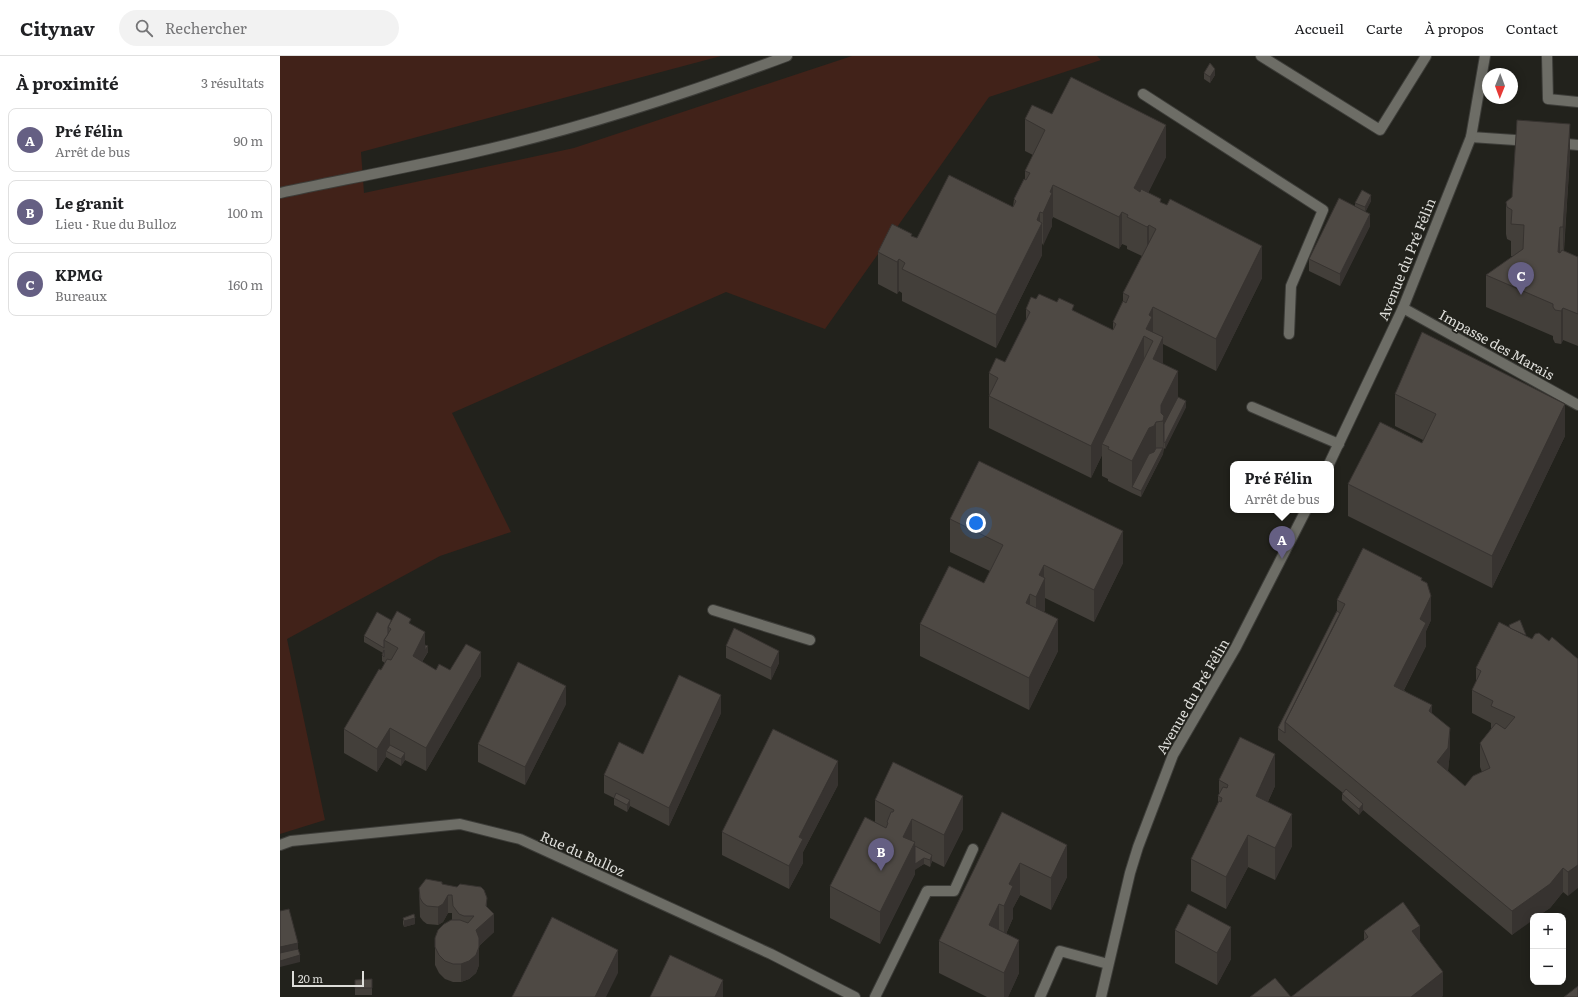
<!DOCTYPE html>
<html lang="fr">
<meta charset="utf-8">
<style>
body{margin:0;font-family:Literata,serif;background:#f2f2f2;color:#202124}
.controls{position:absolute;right:12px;bottom:12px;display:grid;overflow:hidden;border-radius:8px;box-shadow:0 2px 10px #0003}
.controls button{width:36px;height:36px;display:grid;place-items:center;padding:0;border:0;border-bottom:1px solid #e0e0e0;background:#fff;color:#202124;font:20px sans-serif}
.compass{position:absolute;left:1202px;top:12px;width:36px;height:36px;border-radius:50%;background:#fff;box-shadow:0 2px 10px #0003;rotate:181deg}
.scale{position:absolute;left:12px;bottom:10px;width:72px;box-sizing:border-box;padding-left:4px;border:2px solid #ddddd9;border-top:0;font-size:11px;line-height:14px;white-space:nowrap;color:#ddddd9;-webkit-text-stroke:3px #22221c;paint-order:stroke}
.you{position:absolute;left:696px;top:467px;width:14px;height:14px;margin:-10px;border:3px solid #fff;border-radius:50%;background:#1a73e8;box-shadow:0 0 0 6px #1a73e833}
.badge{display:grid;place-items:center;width:26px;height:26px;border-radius:50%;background:#655f83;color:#fff;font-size:13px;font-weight:700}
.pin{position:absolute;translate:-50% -33px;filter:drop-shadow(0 1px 2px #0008)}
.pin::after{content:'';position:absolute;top:21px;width:14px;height:12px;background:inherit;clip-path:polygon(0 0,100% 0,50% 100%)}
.popup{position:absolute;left:950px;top:405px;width:104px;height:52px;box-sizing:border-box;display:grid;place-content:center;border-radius:8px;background:#fff;filter:drop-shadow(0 1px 3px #0005);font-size:13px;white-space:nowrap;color:#757577}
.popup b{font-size:15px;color:#202124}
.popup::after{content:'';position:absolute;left:50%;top:100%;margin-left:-8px;border:8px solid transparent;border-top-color:#fff}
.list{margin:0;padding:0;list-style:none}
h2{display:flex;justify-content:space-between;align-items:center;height:52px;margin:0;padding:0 16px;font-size:17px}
h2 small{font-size:13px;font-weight:400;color:#757577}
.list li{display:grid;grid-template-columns:26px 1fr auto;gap:12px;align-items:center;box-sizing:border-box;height:64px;margin:0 8px 8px;padding:0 8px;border:1px solid #e0e0e0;border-radius:8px}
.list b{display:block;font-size:15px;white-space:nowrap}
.list p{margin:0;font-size:13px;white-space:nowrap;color:#757577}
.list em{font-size:13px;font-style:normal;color:#757577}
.icon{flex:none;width:22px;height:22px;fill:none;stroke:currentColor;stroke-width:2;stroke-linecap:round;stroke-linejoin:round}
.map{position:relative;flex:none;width:1298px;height:941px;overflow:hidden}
header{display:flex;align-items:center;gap:24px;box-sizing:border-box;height:56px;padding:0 20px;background:#fff;border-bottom:1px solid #e0e0e0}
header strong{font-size:19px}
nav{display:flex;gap:22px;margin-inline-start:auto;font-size:14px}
.search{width:280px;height:36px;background:#f2f2f2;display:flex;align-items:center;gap:10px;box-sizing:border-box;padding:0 14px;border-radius:22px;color:#757577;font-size:15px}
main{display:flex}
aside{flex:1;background:#fff}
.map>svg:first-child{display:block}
.green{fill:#412219}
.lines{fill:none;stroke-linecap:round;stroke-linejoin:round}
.service-casing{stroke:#3d3d39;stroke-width:12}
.minor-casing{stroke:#3d3d39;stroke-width:12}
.secondary-casing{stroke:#3d3d39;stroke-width:12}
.service{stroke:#6d6d66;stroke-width:10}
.minor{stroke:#6d6d66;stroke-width:10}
.secondary{stroke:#6d6d66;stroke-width:10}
.wall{fill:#433f3a}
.shaded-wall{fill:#373330}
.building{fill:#4e4944;stroke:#373330}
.labels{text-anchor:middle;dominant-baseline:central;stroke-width:3.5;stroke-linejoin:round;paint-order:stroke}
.street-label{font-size:14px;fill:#ddddd9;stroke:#22221c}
</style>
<header>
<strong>Citynav</strong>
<div class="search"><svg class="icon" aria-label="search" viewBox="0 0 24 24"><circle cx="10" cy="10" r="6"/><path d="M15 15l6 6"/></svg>Rechercher</div>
<nav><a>Accueil</a><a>Carte</a><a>À propos</a><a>Contact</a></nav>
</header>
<main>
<aside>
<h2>À proximité<small>3 résultats</small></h2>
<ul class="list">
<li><span class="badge">A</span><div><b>Pré Félin</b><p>Arrêt de bus</p></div><em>90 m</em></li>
<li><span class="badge">B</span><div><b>Le granit</b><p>Lieu · Rue du Bulloz</p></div><em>100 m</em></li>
<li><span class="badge">C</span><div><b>KPMG</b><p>Bureaux</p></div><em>160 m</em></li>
</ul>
</aside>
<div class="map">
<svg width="1298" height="941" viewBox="0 0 1298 941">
<rect width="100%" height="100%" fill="#22221c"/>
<polygon class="green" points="0,0 441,0 81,96 84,137 294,92 572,0 817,0 821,4 709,41 545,273 446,236 172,357 231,476 160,500 7,583 45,764 0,778"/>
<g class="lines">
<g class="service-casing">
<g id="service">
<polyline points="981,0 1100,74 1146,0"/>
<polyline points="1267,0 1268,43 1298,46"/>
<polyline points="863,38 1043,154 1011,230 1009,278"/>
<polyline points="1191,81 1249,85"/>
<polyline points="1277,87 1298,89"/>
<polyline points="1123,252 1298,349"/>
<polyline points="972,351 1059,388"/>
<polyline points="433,554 530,584"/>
<polyline points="595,941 647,835 674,835 693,793"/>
<polyline points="760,941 780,895 828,908"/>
</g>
</g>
<g class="minor-casing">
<g id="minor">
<polyline points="1049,408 1123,252 1191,81 1205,0"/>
<polyline points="0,789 11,785 180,768 240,783 491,898 575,941"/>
<polyline points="821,941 850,817 858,791 893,699 956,591 1026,454"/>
</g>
</g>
<g class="secondary-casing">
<path id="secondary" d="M0 137C62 124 125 112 187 98 296 74 403 39 507 0"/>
</g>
<use href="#service" class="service"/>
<use href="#minor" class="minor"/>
<use href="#secondary" class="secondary"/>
</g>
<g class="wall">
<polygon points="924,17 935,19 930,27 924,23"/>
<polygon points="772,58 886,101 868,137 982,222 936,315 883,288 883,308 898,341 906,351 885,393 884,392 883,398 861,441 852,437 828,425 828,423 822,420 822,399 811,422 709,372 709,317 725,306 746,265 746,253 756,243 794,255 833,274 833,266 843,246 843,237 862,200 847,193 847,190 842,188 839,193 773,161 772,163 772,170 762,189 762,199 716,292 622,245 622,237 619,235 617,238 598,228 598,196 632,180 637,182 733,151 734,143 745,124 745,115 753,99 745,95 745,63"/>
<polygon points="1290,100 1284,195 1298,201 1298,290 1283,284 1281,288 1275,287 1273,283 1273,280 1206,251 1206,219 1233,200 1231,200 1231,185 1227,183 1226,178 1226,146"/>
<polygon points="1091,145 1085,156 1090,170 1060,230 1029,215 1029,203 1075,150 1075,147"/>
<polygon points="1115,338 1285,380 1212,532 1068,460 1068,428 1142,387 1143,384 1115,370"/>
<polygon points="670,463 843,507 814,566 765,542 765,554 764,556 778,595 749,654 640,600 640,568 704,527 710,515 670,496"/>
<polygon points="1142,525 1151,564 1146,575 1146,590 1124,634 1152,658 1170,696 1168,715 1185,730 1202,716 1200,711 1200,687 1211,673 1211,667 1192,657 1192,634 1196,626 1196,612 1229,571 1229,569 1246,580 1252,583 1269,585 1298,603 1288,840 1283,836 1270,852 1258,860 1253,860 1232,879 1083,754 1079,759 1062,744 1062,738 1063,737 998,684 998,672 1057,555 1057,544"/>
<polygon points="111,565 145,589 148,596 142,606 156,614 170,614 201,620 146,715 125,704 121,710 106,701 97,716 64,697 64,673 105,607 102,605 102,599 103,597 84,586 84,580"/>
<polygon points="446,590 499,607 491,624 446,602"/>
<polygon points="286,648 245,729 198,706 198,688"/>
<polygon points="441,657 389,770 350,750 347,756 334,749 334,742 324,737 324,719"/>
<polygon points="939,724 995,730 988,746 1012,790 995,824 968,811 946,853 911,835 911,803 938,747 938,740 939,738"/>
<polygon points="558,729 523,796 523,807 509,833 442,799 442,776"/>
<polygon points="595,744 683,773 664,811 652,805 650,811 644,808 635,813 635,818 600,888 550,862 550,830 595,766"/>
<polygon points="722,756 787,821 771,854 740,839 733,852 733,862 726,878 739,917 728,941 707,941 659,917 659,885"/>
<polygon points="162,828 207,851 214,876 199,890 199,909 196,917 189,923 181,926 173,926 165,923 159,917 155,909 155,882 172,864 172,857 168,857 163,866 158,869 147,868 143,865 140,861 139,832"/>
<polygon points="123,862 135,868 124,871 123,868"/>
<polygon points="895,874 951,903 937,929 895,907"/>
<polygon points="1084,875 1140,885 1163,940 1011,941 1084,885"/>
<polygon points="92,923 92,939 75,939 75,924"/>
</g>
<g class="shaded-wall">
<polygon points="935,13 935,19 930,27 930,21"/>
<polygon points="1290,68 1290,100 1283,203 1283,171"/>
<polygon points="886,69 886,101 854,165 854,132"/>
<polygon points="773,129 773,161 772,163 772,170 763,190 763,157 770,136"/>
<polygon points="1091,139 1091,145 1085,157 1085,151"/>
<polygon points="760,156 760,171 762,167 762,199 716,292 716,259"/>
<polygon points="842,156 842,188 839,193 839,161"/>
<polygon points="1090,158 1090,170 1060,230 1060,218"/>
<polygon points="869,169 869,201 867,203 867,171"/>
<polygon points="1280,171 1280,203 1278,196"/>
<polygon points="982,190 982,222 936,315 936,283"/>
<polygon points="619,203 619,235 617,238 617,206"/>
<polygon points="873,251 873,283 866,273 869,259"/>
<polygon points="1283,252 1283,284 1281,288 1281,255"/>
<polygon points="864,280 864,313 822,388 822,399 811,422 811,390"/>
<polygon points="883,281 883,313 873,303"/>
<polygon points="898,315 898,347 884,374 883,398 883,365 881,366 881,349"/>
<polygon points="906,345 906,351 885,393 885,387"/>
<polygon points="1285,348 1285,380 1212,532 1212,500"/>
<polygon points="876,366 876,398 852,431 852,405 869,372"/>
<polygon points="883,392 883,398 861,441 861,435"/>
<polygon points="843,475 843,507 814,566 814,534"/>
<polygon points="764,509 764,524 765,522 765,554 756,573 756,541 759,519"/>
<polygon points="750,538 750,570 746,547"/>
<polygon points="1151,540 1151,564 1146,575 1146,590 1114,653 1114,630 1140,563"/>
<polygon points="778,563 778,595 749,654 749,622"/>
<polygon points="145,576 145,594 148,590 148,596 145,600 133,624 133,600"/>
<polygon points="499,595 499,607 491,624 491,612"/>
<polygon points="201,596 201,620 146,715 146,692"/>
<polygon points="286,630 286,648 245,729 245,711"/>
<polygon points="441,639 441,657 389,770 389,752"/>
<polygon points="1152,649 1152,672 1149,655"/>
<polygon points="110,672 110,695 106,695 106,701 97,716 97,693"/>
<polygon points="1170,672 1170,696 1168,715 1157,706"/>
<polygon points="125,697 125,704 121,710 121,703"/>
<polygon points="995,698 995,730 976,772 976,740"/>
<polygon points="558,705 558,729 523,796 523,807 509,833 509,810 519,781"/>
<polygon points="683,740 683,773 664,811 664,779"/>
<polygon points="350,744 350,750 347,756 347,749"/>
<polygon points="1083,748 1083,754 1079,759 1079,753"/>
<polygon points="1012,758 1012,790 995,824 995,792"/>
<polygon points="632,763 632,793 635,786 635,808 644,802 644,808 635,814 635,818 600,888 600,856 623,781"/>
<polygon points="968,779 968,811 946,853 946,821"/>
<polygon points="787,789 787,821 771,854 771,822"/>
<polygon points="652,799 652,805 650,811 650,804"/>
<polygon points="740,807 740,839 733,852 733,862 724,882 724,850 729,828"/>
<polygon points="1298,809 1298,832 1288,840 1288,816"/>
<polygon points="1283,812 1283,836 1270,852 1258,860 1253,860 1253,864 1232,879 1232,855"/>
<polygon points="168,839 168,857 163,866 158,869 158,851"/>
<polygon points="207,842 207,860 214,858 214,876 199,890 199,909 196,917 189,923 181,926 181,908 206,850"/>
<polygon points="719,848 719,881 709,869"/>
<polygon points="135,862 135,868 124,871 124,865"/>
<polygon points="1140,870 1140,893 1132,875"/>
<polygon points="951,871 951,903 937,929 937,897"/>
<polygon points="739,884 739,917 728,941 724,941 724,917"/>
<polygon points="18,887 18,899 0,904 0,891"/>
<polygon points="338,894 338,917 326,941 315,941"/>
<polygon points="20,899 20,906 0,911 0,905"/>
<polygon points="1163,916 1163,940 1162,941 1131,941"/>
<polygon points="443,924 443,941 435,941"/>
</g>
<g class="building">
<polygon points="930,7 935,13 930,21 924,17"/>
<polygon points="791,21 886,69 854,132 860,136 861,133 881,143 880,146 887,149 890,143 982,190 936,283 873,251 869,259 872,261 866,273 883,281 873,303 898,315 881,349 881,357 884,360 883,365 876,366 874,370 869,372 852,405 828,393 829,391 822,388 873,285 864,280 811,390 709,340 718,322 709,317 716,302 725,306 750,256 746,253 751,241 756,243 759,238 777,246 779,242 794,249 792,254 833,274 836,268 833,266 843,245 846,247 849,240 843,237 876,173 869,169 867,171 847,161 848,159 842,156 839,161 773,129 770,136 772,137 763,157 760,156 757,164 762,167 716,259 622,213 625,207 619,203 617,206 598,196 612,168 632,178 631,180 637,182 669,119 733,151 736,145 734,143 744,123 746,124 750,117 745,115 765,74 745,63 752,49 772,58"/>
<polygon points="1237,64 1290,68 1283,171 1280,171 1278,196 1280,197 1282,194 1298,201 1298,258 1283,252 1281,255 1275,254 1273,251 1273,248 1206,219 1243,193 1244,169 1231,168 1232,154 1227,151 1226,146 1232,141"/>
<polygon points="1082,134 1091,139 1085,151 1075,147"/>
<polygon points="1059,142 1090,158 1060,218 1029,203"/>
<polygon points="1142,276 1285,348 1212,500 1068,428 1100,366 1142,387 1156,358 1115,338"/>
<polygon points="898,341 906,345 885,387 884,386 884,368"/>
<polygon points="876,392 883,392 861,435 852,431 869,398 874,396"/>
<polygon points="699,405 843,475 814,534 764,509 759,519 765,522 756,541 750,538 746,547 778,563 749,622 640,568 669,510 704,527 723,489 670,463"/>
<polygon points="1083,492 1142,522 1141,524 1147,527 1151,540 1140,563 1146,567 1114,630 1152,649 1149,655 1170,672 1168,692 1157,706 1185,730 1193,720 1210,712 1200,687 1216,667 1225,673 1235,661 1211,650 1213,645 1192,634 1201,615 1196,612 1219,566 1252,583 1255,578 1259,577 1269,585 1272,581 1298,603 1298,809 1288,816 1283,812 1270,828 1232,855 1005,666 1065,548 1057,544"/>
<polygon points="117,555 131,563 129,567 145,576 133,600 156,614 159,608 170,614 186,588 201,596 146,692 110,672 97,693 64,673 99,613 101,614 107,603 111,604 118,592 104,584 111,573 108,571"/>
<polygon points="1057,555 1060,557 1005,666 1005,677 998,672"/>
<polygon points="97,556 111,564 111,565 108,571 108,578 104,584 104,592 84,580"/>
<polygon points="1240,564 1246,579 1245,579 1230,572 1229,569"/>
<polygon points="454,572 499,595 491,612 446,590"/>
<polygon points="145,589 148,590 145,594"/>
<polygon points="104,594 104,601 102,599"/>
<polygon points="238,606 286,630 245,711 198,688"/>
<polygon points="399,619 441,639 389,752 324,719 339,686 363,698"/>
<polygon points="493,673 558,705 519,781 523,783 509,810 442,776"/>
<polygon points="960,681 995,698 976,740 1012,758 995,792 968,779 946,821 911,803 939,745 941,746 942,742 938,740 943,731 947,732 948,729 939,724"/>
<polygon points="110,689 125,697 121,703 106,695"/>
<polygon points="613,706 683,740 664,779 632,763 623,781 635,786 600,856 550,830 585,761 606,772 608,767 607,766 611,756 613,756 614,754 595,744"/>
<polygon points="1066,733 1083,748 1079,753 1062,738"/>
<polygon points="336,737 350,744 347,749 334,742"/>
<polygon points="722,756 787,789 771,822 740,807 729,828 733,830 724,850 719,848 709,869 739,884 724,917 659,885"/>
<polygon points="635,790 652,799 650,804 644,802 635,808"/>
<polygon points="146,823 162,826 162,828 177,831 180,828 201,831 204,834 207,842 206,850 214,858 196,874 199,882 199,891 196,899 189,905 181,908 173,908 165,905 159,899 155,891 155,882 158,874 164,868 171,864 180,864 188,867 194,860 184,860 179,858 173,850 172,839 168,839 163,848 158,851 147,850 143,847 140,842 139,832"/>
<polygon points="1123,846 1140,870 1132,875 1163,916 1131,941 970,941 995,922 1011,941 1088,881 1084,875"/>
<polygon points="908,848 951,871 937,897 895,874"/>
<polygon points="9,853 18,887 0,891 0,855"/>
<polygon points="134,858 135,862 124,865 123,862"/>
<polygon points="272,861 338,894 315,941 232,941"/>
<polygon points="18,893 20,899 0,905 0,897"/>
<polygon points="390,899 443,924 435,941 370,941"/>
<polygon points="92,923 92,932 75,932 75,924"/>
<polygon points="1298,930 1298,941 1284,941"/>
</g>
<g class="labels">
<g class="street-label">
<text transform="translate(1126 203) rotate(-68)">Avenue du Pré Félin</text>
<text transform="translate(1217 288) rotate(29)">Impasse des Marais</text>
<text transform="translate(912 640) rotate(-60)">Avenue du Pré Félin</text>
<text transform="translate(303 797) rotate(24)">Rue du Bulloz</text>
</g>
</g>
</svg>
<div class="controls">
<button>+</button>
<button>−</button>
</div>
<svg class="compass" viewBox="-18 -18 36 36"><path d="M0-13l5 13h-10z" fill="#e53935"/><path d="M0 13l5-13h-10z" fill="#757577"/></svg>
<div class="scale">20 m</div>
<div class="you"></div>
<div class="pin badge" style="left:1002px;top:503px">A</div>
<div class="popup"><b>Pré Félin</b>Arrêt de bus</div>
<div class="pin badge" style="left:601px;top:815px">B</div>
<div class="pin badge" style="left:1241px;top:239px">C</div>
</div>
</main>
